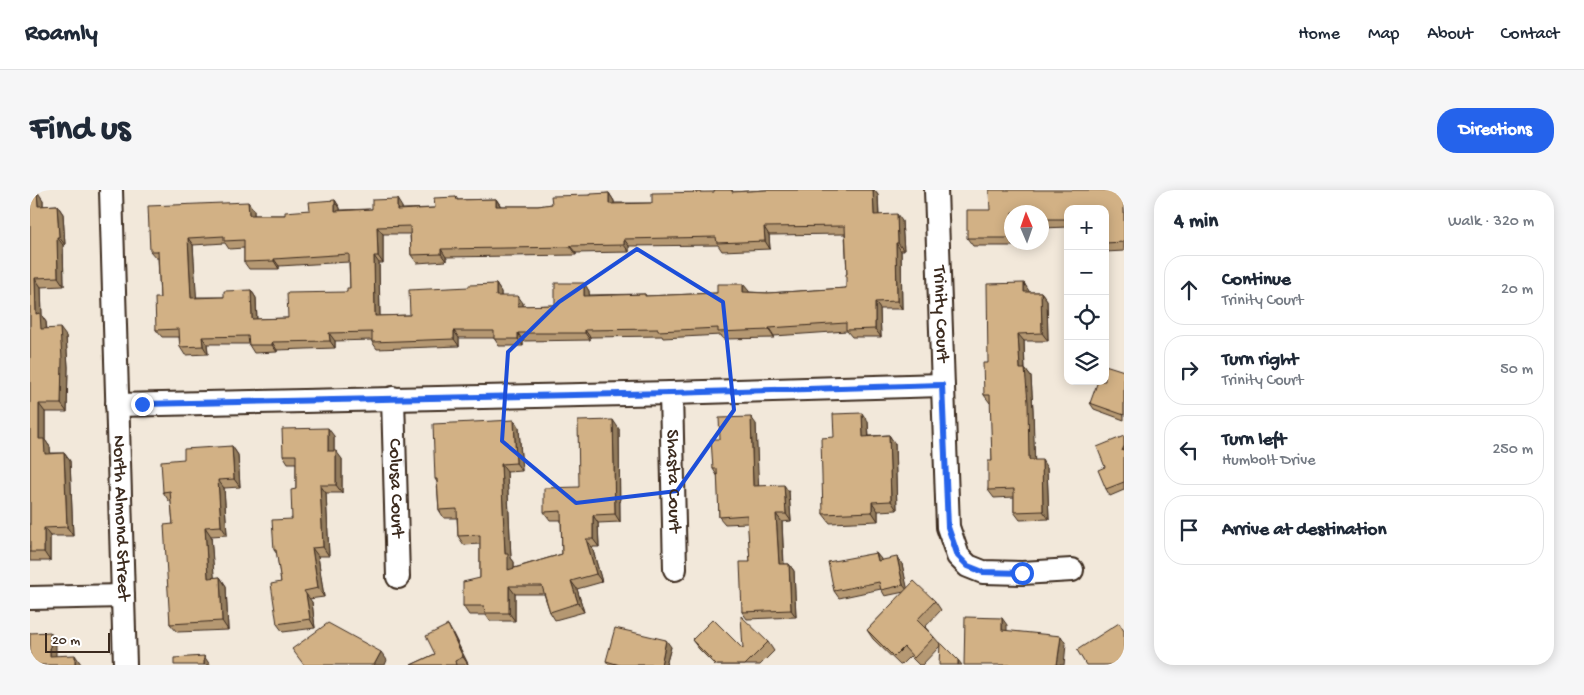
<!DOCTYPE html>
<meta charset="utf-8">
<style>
body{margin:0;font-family:"Gochi Hand",sans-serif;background:#f6f6f7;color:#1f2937}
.controls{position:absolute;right:15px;top:15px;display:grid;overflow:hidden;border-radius:10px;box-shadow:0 2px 12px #0003}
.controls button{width:45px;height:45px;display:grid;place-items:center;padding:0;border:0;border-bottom:1px solid #e0e1e3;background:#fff;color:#1f2937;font:25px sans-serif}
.compass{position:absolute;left:974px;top:15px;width:45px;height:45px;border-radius:50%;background:#fff;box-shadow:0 2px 12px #0003;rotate:358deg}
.scale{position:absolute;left:15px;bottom:12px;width:65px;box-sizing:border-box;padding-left:5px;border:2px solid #3b2a1e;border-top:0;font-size:14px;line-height:18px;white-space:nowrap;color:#3b2a1e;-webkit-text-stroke:4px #fff;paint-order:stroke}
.stop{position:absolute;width:15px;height:15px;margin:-11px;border:4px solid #2563eb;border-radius:50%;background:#fff}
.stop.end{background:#2563eb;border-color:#fff;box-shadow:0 1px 5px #0008}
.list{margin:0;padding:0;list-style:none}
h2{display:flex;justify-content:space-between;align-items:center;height:65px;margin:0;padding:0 20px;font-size:21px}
h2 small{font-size:16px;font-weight:400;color:#747a83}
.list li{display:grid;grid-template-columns:32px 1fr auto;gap:15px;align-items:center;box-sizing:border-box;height:70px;margin:0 10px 10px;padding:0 10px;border:1px solid #e0e1e3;border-radius:20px}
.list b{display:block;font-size:19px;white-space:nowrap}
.list p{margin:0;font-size:16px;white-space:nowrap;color:#747a83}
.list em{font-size:16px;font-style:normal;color:#747a83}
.icon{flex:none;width:28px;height:28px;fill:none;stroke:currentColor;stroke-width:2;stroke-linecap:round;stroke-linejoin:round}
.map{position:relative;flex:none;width:1094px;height:475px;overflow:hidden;border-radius:20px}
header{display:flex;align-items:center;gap:30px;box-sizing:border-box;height:70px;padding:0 25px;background:#fff;border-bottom:1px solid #e0e1e3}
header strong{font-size:24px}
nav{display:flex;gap:28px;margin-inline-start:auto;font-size:18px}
.intro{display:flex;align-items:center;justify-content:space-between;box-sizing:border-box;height:120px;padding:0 30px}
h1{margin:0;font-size:35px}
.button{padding:12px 22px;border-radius:20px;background:#2563eb;color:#fff;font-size:18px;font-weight:700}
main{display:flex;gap:30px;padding:0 30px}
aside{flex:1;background:#fff;border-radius:20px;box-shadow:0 2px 12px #0003}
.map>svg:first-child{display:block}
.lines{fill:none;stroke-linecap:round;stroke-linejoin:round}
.minor-casing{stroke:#3b2a1e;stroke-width:26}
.minor{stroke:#fff;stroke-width:22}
.wall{fill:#b59872;stroke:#3b2a1e;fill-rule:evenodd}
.shaded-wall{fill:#937c5d;stroke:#3b2a1e}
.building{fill:#d2b185;stroke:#3b2a1e;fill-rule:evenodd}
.route{stroke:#2563eb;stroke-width:6}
.marked{fill:none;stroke:#1d4ed8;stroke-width:4;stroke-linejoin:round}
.labels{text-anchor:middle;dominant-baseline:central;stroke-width:4;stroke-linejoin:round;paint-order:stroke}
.street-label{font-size:19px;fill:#3b2a1e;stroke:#fff}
</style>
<header>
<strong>Roamly</strong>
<nav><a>Home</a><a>Map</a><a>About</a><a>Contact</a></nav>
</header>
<div class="intro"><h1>Find us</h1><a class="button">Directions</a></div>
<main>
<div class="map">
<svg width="1094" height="475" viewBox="0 0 1094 475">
<rect width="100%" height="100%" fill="#f2e8da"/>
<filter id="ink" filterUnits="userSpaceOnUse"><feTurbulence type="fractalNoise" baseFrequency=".02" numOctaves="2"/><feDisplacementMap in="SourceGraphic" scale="10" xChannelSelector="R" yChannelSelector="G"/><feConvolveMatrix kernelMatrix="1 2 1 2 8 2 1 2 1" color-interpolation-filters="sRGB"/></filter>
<g filter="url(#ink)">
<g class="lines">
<g class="minor-casing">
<g id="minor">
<path id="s1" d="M81 0 95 475"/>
<path id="s2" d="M906 0 918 337 928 366 938 376 953 382 992 383 1042 380"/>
<path id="s3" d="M641 203 645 379"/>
<path id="s4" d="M363 208 368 387"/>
<polyline points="87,215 641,203 912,195"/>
<polyline points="0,408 93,406"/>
</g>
</g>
<use href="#minor" class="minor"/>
</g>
<g class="wall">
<path d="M702 0 703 2 736 0H844L848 5 849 25 872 31 874 61H871L872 119H850L851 147H822L817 141 744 146V148L693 149 691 145 633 148 632 146 560 147V150L493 151V156H469L464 148H429V156L347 159 342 152V150L305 151V158L247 160V162L224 163 219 155 218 154H177L178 164 155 165 150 157 149 147H132L126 140 130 108 128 68H126L120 61 224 20V25H255L280 20 305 10 310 18V20L342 19 372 17V19L405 18 426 7 428 10 466 9 471 16H508L522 14 561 5 579 3 584 11V13H622ZM353 44H380L381 65 387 73 416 71V67L546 65V63L599 62V56L688 55 692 61 740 59 739 45 815 44 817 84 816 98 738 103 719 102 713 94 687 103 616 106 615 104 559 105V101L554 93 525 115 493 116V113L471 106V102L466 94 439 97 380 125 350 126 349 73H353ZM195 53 199 59 214 58V72L219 79H249V76L319 72 320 98 317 102 258 128 227 129 226 108 221 100 194 107H166L163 55Z"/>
<polygon points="1094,0 1094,61 1075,62 1075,19 1038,19 1038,37 1012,38 1012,22 982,22 982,52 1005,52 1005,56 943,56 937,48 960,20"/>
<polygon points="0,2 13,10 13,16 27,15 33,24 35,55 33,55 34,96 11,97 12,126 16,132 17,139 36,146 38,177 37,222 15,222 15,250 20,257 20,263 34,263 40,271 43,346 20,346 20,371 0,371"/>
<polygon points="994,93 999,102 1011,102 1017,110 1018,151 994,151 995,179 1001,187 1003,220 1004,270 1017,278 1019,329 990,330 984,322 984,307 964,308 958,300 962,271 961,213 960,213 954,205 958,173"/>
<polygon points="1094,181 1094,230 1064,219 1060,213"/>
<polygon points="838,232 839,246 859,245 865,254 867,320 848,321 848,331 800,333 793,324 804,247"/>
<polygon points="726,234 728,296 759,302 761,331 752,332 754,374 759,374 764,381 766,427 717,429 712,422 720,372 718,333 695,334 689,327 688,287 683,279 690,249"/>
<polygon points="489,238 492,281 477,282 481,368 484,372 484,378 532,364 531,330 520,330 514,322 549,297 589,239 590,332 568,333 569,357 562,357 572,392 547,399 554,422 525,430 520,422 514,404 485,404 485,431 460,431 456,425 439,425 433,416 450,388 450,354 434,355 428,346 427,328 414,328 409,320 407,292 405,289"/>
<polygon points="304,246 304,261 312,269 312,303 296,303 299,366 288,366 294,407 279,409 282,412 285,438 253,442 247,434 251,392 247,364 244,360 262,329 266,299 266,273 258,273 253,265"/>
<polygon points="1094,246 1094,300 1080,306 1076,299 1075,277"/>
<polygon points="202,256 208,265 210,297 194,298 197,345 181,346 184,388 190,387 196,396 198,440 147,442 140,434 143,334 141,311 139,311 133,302 154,269"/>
<polygon points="846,363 851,371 872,374 877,399 905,411 911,420 895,437 904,447 910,454 910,456 892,475 889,475 880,466 871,475 870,475 843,449 837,440 874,402 855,406 851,399 809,408 804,401"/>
<polygon points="422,442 438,474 435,475 381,475 405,464"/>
<polygon points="662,450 713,459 738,452 744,461 730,475 685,475 669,459"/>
<polygon points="641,457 636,475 579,475 576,471"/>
</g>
<g class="shaded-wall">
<polygon points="843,0 844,0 848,5 849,33 844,25"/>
<polygon points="7,1 13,10 13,25 8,16"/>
<polygon points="579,3 584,11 584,21 579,14"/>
<polygon points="367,9 372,17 372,27 367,20"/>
<polygon points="466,9 471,17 466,16"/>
<polygon points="305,10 310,18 310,28 305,21"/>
<polygon points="218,12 224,20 224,33 219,25"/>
<polygon points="27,15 33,24 35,55 29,47"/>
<polygon points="867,24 872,31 874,61 868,53"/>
<polygon points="347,37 353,44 353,73 348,66"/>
<polygon points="734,37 739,45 740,59 735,51"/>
<polygon points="27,47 33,55 34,96 28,87"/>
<polygon points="158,48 163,55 167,115 161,108"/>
<polygon points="594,49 599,56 599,62 594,55"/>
<polygon points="866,53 871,61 872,119 867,111"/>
<polygon points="540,56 546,63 546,65 540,57"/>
<polygon points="411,59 416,67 416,71 411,64"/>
<polygon points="344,66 349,73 350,133 345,126"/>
<polygon points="244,69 249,76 249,79 244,71"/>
<polygon points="5,88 11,97 12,126 16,132 17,147 11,139 6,124"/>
<polygon points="554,93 559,101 560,113 554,106"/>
<polygon points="994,93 999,101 1000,110 994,102"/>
<polygon points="466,94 471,102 471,113 466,106"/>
<polygon points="713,94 719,101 719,109 713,102"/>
<polygon points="221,100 226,108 227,136 222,129"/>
<polygon points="1011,102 1017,110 1018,151 1012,143"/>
<polygon points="488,106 493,113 493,123 488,116"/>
<polygon points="845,112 850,119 851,147 845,139"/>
<polygon points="30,138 36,146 38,177 37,222 31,214"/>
<polygon points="739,138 744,146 744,148 739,140"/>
<polygon points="555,140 560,147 560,150 555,143"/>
<polygon points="424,141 429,148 429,156 424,149"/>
<polygon points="299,143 305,151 305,158 300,151"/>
<polygon points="488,143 493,151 493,156 488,149"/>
<polygon points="988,144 994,151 995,187 990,179"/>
<polygon points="172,147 177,154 178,164 173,156"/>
<polygon points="242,152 247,160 247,162 242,155"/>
<polygon points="995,179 1001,187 1003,220 1005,278 999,270"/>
<polygon points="9,214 15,222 15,250 20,257 21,272 15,264 9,249"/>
<polygon points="832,223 838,232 839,256 833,247"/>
<polygon points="721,227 726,234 729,304 723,296"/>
<polygon points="484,230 489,238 492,281 486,273"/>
<polygon points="583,230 589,239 590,332 585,324"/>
<polygon points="298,238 304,246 304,269 298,261"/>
<polygon points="859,245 865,254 867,320 861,311"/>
<polygon points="202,256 208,265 210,297 204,289"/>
<polygon points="306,261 312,269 312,303 306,295"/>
<polygon points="34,263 40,271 43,346 37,337"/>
<polygon points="1012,270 1017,278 1019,329 1013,321"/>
<polygon points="471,274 477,282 481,368 484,372 484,388 478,380 475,364"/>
<polygon points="188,290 194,298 197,345 191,336"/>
<polygon points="290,295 296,303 299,366 293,357"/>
<polygon points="754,295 759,302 761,331 756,324"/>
<polygon points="842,312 848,321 848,331 842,322"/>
<polygon points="746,324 752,332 754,382 749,374"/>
<polygon points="563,325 568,333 569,357 563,349"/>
<polygon points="175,337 181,346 185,397 178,388"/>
<polygon points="14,338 20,346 20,371 14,362"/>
<polygon points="556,349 562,357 572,392 566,384"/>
<polygon points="282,358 288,366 294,407 288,398"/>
<polygon points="846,363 851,369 852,378 848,371"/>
<polygon points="867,367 872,374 878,401 873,395"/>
<polygon points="759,374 764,381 766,427 761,420"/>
<polygon points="190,387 196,396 198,440 192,431"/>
<polygon points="541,391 547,399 554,422 548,413"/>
<polygon points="479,396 485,404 485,431 479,423"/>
<polygon points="276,404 282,412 285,438 280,429"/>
<polygon points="972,428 977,435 977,447 972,440"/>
<polygon points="418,435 422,442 438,474 433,467"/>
<polygon points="20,442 26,451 26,474 20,466"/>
<polygon points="1031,446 1036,454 1034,475 1027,475"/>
<polygon points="636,450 641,457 636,475 631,475"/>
<polygon points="351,462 357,470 355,475 344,475"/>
<polygon points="45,465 51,474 51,475 45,475"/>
<polygon points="174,466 180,475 174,475"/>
<polygon points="928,470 932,475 928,475"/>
</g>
<g class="building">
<path d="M684 0H702V2L736 0H843L844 25 867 24 868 53H866L867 111 845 112V139L816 140V133L739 138V140L688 142V138L628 141V139L555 140V143H488V149H464V141H424V149L342 152V142L299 143 300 151 242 152V155H219L218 146 172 147 173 156 150 157 149 139 126 140 125 108H130L128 61H120L118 16 218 12 219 25H255V22L280 20 279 12 305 10V21L342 19V10L367 9V20L405 18 404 8 426 7 427 10 466 9V16H508L522 14 521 6 561 5V4L579 3V14L622 13V3L684 2ZM380 36 381 65 411 64V59L540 57V56L594 55V49L686 47 687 53 735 51 734 37 815 36 817 84H816V98L738 103 713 102V94H687V103L615 106V104L554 106V93H525V115L488 116V106H466V94L439 95V97L379 100 380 125 345 126 344 66H348L347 37ZM194 46V51L214 50V72L244 71V69L319 64 320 98H317V102L257 103 258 128 222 129 221 100 194 101V107L161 108 158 48Z"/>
<polygon points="959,0 1094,0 1094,52 1075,53 1075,19 1038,19 1038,29 1012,29 1012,22 982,22 982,48 937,48 937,20 960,20"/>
<polygon points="7,1 8,16 27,15 29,47 27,47 28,87 5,88 6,124 10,123 11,139 30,138 32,169 31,214 9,214 9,249 14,249 15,264 34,263 37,337 14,338 14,362 0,362 0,2"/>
<polygon points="994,93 994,102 1011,102 1012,143 988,144 990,179 995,179 998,212 999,270 1012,270 1013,321 984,322 984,299 958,300 958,271 962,271 960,205 954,205 953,173 958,173 957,94"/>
<polygon points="1075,175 1094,181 1094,225 1060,213 1068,191 1075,191"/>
<polygon points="832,223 833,247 859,245 861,311 842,312 842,322 793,324 791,248 804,247 803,224"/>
<polygon points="721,227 723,296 754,295 756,324 746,324 749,374 759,374 761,420 712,422 710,372 720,372 717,325 689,327 687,279 683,279 681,249 690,249 689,228"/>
<polygon points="484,230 486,273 471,274 475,364 478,364 478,380 532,364 531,321 514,322 514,298 549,297 548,231 583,230 585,324 563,325 563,349 556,349 566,384 541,391 548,413 520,422 512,396 479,396 479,423 455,423 454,416 433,416 433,392 450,388 450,345 428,346 427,319 409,320 407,289 405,289 403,234"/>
<polygon points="298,238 298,261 306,261 306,295 290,295 293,357 282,358 288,398 274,401 276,404 280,429 247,434 241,394 251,392 246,360 244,360 242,330 262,329 261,300 266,299 266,265 253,265 252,239"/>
<polygon points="1094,246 1094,256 1092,261 1094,260 1094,292 1076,299 1068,280 1075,277 1067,257"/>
<polygon points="202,256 204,289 188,290 191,336 175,337 178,388 190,387 192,431 140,434 134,335 143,334 140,301 133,302 131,271 154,269 154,259"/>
<polygon points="846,363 848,371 867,367 873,395 851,400 849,392 804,401 798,372"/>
<polygon points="884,391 905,411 887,430 904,447 884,468 874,457 864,467 837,440"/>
<polygon points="711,426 738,452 715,475 687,475 662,450 683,429 713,459"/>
<polygon points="935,427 972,428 972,440 1031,446 1027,475 934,475"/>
<polygon points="298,433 351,462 344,475 274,475 262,459"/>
<polygon points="1089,433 1094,441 1094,472 1090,475 1056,475 1047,460"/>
<polygon points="418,435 433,467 425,471 426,475 381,475 405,464 396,446"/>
<polygon points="585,438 636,450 631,475 590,475 576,471"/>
<polygon points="20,442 20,466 45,465 45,475 0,475 0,443"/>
<polygon points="910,452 928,470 928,475 909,475"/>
<polygon points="174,466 174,475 144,475 144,468"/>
</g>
</g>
<g class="lines" filter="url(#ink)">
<polyline class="route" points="112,214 641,203 912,195 918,337 928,366 938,376 953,382 992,383"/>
</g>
<path class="marked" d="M607 59 693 112 704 220 647 301 546 313 472 251 478 162 529 112Z"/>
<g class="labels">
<g class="street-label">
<text stroke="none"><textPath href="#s2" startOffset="124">Trinity Court</textPath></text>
<text stroke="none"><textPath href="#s3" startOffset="88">Shasta Court</textPath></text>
<text stroke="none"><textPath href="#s4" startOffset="90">Colusa Court</textPath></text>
<text stroke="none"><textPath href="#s1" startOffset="328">North Almond Street</textPath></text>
</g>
</g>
</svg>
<div class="controls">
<button>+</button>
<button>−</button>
<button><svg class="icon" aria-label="locate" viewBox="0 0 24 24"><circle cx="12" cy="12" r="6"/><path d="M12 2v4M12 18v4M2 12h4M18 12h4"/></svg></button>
<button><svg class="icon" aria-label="layers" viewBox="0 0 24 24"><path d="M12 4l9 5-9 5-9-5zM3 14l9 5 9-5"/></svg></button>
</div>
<svg class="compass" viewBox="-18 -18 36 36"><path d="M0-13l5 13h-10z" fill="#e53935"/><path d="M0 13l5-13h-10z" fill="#747a83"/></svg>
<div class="scale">20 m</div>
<div class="stop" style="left:992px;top:383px"></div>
<div class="stop end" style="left:112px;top:214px"></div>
</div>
<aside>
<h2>4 min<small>Walk · 320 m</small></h2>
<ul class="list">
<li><svg class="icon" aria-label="ahead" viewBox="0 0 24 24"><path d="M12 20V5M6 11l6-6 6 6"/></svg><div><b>Continue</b><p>Trinity Court</p></div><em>20 m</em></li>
<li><svg class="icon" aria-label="right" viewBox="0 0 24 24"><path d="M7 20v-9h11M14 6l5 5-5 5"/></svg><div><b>Turn right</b><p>Trinity Court</p></div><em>50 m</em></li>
<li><svg class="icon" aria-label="left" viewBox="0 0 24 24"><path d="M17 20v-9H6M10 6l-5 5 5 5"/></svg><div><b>Turn left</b><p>Humbolt Drive</p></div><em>250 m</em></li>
<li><svg class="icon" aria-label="arrive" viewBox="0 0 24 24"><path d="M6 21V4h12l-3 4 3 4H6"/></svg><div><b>Arrive at destination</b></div></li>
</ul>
</aside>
</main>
